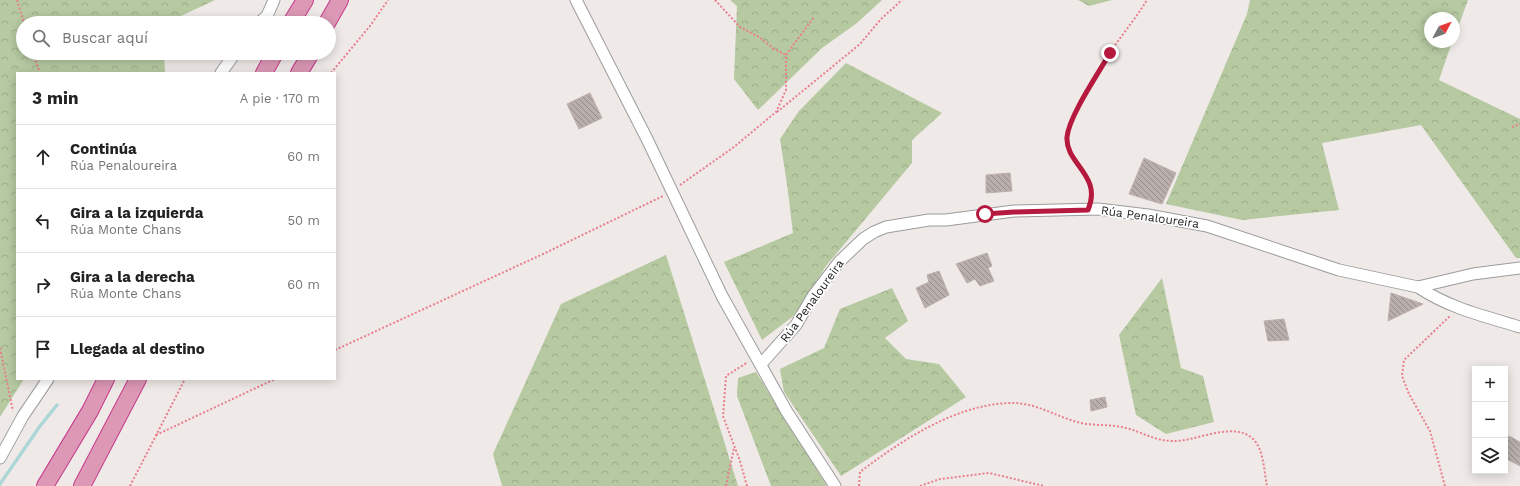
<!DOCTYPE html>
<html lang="es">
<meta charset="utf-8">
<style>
body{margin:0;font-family:"Work Sans",sans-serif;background:#f2f2f2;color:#222}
.controls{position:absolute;right:12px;bottom:12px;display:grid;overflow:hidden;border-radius:0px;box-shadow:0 2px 10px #0003}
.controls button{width:36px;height:36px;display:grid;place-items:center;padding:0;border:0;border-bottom:1px solid #e0e0e0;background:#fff;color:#222;font:20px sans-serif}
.compass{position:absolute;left:1424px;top:12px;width:36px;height:36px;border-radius:50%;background:#fff;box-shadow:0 2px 10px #0003;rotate:49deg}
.stop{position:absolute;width:12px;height:12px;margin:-9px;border:3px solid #b6193e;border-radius:50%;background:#fff}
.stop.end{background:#b6193e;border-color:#fff;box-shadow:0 1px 4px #0008}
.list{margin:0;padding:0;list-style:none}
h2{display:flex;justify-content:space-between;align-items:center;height:52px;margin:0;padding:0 16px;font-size:17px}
h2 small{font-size:13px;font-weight:400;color:#767676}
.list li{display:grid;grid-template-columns:26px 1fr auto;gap:12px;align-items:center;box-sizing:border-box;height:64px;padding:0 16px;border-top:1px solid #e0e0e0}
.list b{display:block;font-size:15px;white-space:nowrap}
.list p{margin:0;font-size:13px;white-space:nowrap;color:#767676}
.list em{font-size:13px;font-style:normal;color:#767676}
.icon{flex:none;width:22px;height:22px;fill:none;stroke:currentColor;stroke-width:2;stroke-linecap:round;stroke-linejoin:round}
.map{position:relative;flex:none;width:1520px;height:486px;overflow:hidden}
.search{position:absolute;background:#fff;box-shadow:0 2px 10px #0003;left:16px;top:16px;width:320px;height:44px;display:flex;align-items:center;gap:10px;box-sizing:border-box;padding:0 14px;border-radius:22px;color:#767676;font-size:15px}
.panel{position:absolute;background:#fff;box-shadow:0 2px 10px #0003;left:16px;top:72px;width:320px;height:308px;border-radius:0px}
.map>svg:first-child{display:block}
.forest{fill:url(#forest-crowns)}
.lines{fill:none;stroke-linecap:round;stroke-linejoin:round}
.stream{stroke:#add7d7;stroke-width:3.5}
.building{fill:url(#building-back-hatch);stroke:#bfafab}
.minor-casing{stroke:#9c9c9c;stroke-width:13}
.highway-casing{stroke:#c63b8b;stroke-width:18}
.path{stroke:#e97e8c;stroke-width:2;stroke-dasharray:2 2;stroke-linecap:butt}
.minor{stroke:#fff;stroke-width:11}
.highway{stroke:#dc98b5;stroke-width:16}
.route{stroke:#b6193e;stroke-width:5}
.labels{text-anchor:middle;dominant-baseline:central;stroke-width:3.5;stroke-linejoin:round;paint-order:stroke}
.street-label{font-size:12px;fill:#1f1f1f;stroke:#fff}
</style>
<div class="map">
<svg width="1520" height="486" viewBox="0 0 1520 486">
<defs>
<pattern id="forest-crowns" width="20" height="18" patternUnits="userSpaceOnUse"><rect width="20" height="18" fill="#b6c9a1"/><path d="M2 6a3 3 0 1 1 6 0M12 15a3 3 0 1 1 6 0" fill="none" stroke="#9cac8a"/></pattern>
<pattern id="building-back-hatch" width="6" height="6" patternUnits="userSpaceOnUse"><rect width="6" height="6" fill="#b8afad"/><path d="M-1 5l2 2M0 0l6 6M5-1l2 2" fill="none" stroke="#958e8c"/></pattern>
</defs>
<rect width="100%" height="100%" fill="#efeae7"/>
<g class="forest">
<polygon points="0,0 215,0 166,23 23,23 23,53 164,53 165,73 17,73 17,379 24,379 0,417"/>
<polygon points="730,0 882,0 857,23 822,48 758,110 734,79 737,6"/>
<polygon points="1078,0 1112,0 1089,6"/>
<polygon points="1250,0 1468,0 1454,38 1454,18 1430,18 1430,42 1452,42 1439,80 1520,119 1520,258 1516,258 1421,125 1322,143 1339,210 1242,220 1166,204 1247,14"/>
<polygon points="846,63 942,113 912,140 912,163 826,266 796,314 762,340 724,262 793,233 787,184 780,139 799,111"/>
<polygon points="666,255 738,486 502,486 493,454 561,304"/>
<polygon points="1162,278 1181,368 1203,376 1214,422 1166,434 1136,415 1119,335"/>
<polygon points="892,288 908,321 885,338 906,359 939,364 966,397 841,476 784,392 780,369 824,348 840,309"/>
<polygon points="756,372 827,486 771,486 737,396 738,378"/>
</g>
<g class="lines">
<polyline class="stream" points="0,484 40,426 57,405"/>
</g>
<g class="building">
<polygon points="590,93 602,118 579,129 567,104"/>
<polygon points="1144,158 1176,173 1162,204 1129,194"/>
<polygon points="1010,173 1012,191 986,193 986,175"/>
<polygon points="987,253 992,266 988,268 994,281 980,286 975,279 967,283 956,264"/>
<polygon points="939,271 949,295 925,308 916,288 929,282 927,275"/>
<polygon points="1391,293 1423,304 1388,321"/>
<polygon points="1284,319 1289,340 1268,341 1264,321"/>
<polygon points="1105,397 1107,407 1091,411 1090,400"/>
<polygon points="1509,436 1520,442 1520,466 1505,458 1505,443"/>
</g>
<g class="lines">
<g class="minor-casing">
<g id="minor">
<polyline points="576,0 647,139 722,296 787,412 835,486"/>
<polyline points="259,23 267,16 274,0"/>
<polyline points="221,73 235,53"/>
<path d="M1418 287C1449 308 1484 316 1520 327"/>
<polyline points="761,364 796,325 813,296 839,262 863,239 874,232 886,227 929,220 946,220 1014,211 1098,209 1148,215 1207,226 1339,270 1418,287 1473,274 1520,268"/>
<polyline points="0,458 23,416 48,379"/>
</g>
</g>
<g class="highway-casing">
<g id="highway">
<polyline points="291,23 305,0"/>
<polyline points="327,23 340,0"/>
<polyline points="264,73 275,53"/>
<polyline points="299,73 311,53"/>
<polyline points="45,486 90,411 106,379"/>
<polyline points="82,486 138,379"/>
</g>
</g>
<g class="path">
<polyline points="17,0 24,23"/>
<polyline points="715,0 740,27 759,37 774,49 786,55"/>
<polyline points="33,53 40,73"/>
<polyline points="331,73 370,26 388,0"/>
<polyline points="777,112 860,44 881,19 902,0"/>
<polyline points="1512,127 1520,124"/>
<polyline points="680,185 734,147 776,112 786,90 786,55 814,17"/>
<path d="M1091 199C1093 170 1068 162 1068 142 1067 121 1082 101 1093 84 1099 74 1103 62 1110 52 1122 35 1136 18 1147 0"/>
<polyline points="0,348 13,411"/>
<polyline points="335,350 543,254 663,196"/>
<polyline points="156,435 275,379"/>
<polyline points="130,486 185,379"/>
<polyline points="726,486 734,448"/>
<polyline points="747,486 740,461 723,416 726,376 748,362"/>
<path d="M859 486 860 472C902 440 955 405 1009 403 1036 402 1056 417 1081 423 1096 426 1112 424 1126 428 1142 432 1155 441 1173 441 1195 442 1232 421 1252 438 1264 448 1264 472 1267 486"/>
<polyline points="920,486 940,479 989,473 1044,486"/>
<polyline points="1445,486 1430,431 1409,394 1402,376 1404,360 1450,316"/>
</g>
<use href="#minor" class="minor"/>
<use href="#highway" class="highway"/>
</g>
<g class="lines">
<path class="route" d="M985 214 1014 212 1088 210C1103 175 1065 164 1067 137 1069 116 1098 74 1110 53"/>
</g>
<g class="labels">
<g class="street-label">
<text transform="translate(1150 217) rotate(8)">Rúa Penaloureira</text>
<text transform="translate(812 301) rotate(-54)">Rúa Penaloureira</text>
</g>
</g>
</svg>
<div class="controls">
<button>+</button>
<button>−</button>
<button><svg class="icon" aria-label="layers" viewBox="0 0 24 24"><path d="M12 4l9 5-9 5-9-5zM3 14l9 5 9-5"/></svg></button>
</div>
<svg class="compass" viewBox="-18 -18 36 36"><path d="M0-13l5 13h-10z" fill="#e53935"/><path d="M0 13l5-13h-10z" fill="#767676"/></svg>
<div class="stop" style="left:985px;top:214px"></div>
<div class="stop end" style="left:1110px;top:53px"></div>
<div class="search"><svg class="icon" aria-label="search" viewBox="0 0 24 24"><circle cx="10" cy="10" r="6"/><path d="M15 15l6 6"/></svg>Buscar aquí</div>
<section class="panel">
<h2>3 min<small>A pie · 170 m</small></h2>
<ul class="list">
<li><svg class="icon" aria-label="ahead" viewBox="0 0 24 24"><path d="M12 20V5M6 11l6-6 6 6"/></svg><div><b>Continúa</b><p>Rúa Penaloureira</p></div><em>60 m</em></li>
<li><svg class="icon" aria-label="left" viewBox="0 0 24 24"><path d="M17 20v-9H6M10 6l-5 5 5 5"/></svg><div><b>Gira a la izquierda</b><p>Rúa Monte Chans</p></div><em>50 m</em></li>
<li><svg class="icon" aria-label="right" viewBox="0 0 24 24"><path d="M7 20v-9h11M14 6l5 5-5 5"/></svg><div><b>Gira a la derecha</b><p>Rúa Monte Chans</p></div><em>60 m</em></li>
<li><svg class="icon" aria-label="arrive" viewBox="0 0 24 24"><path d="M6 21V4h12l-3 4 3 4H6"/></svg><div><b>Llegada al destino</b></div></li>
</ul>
</section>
</div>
